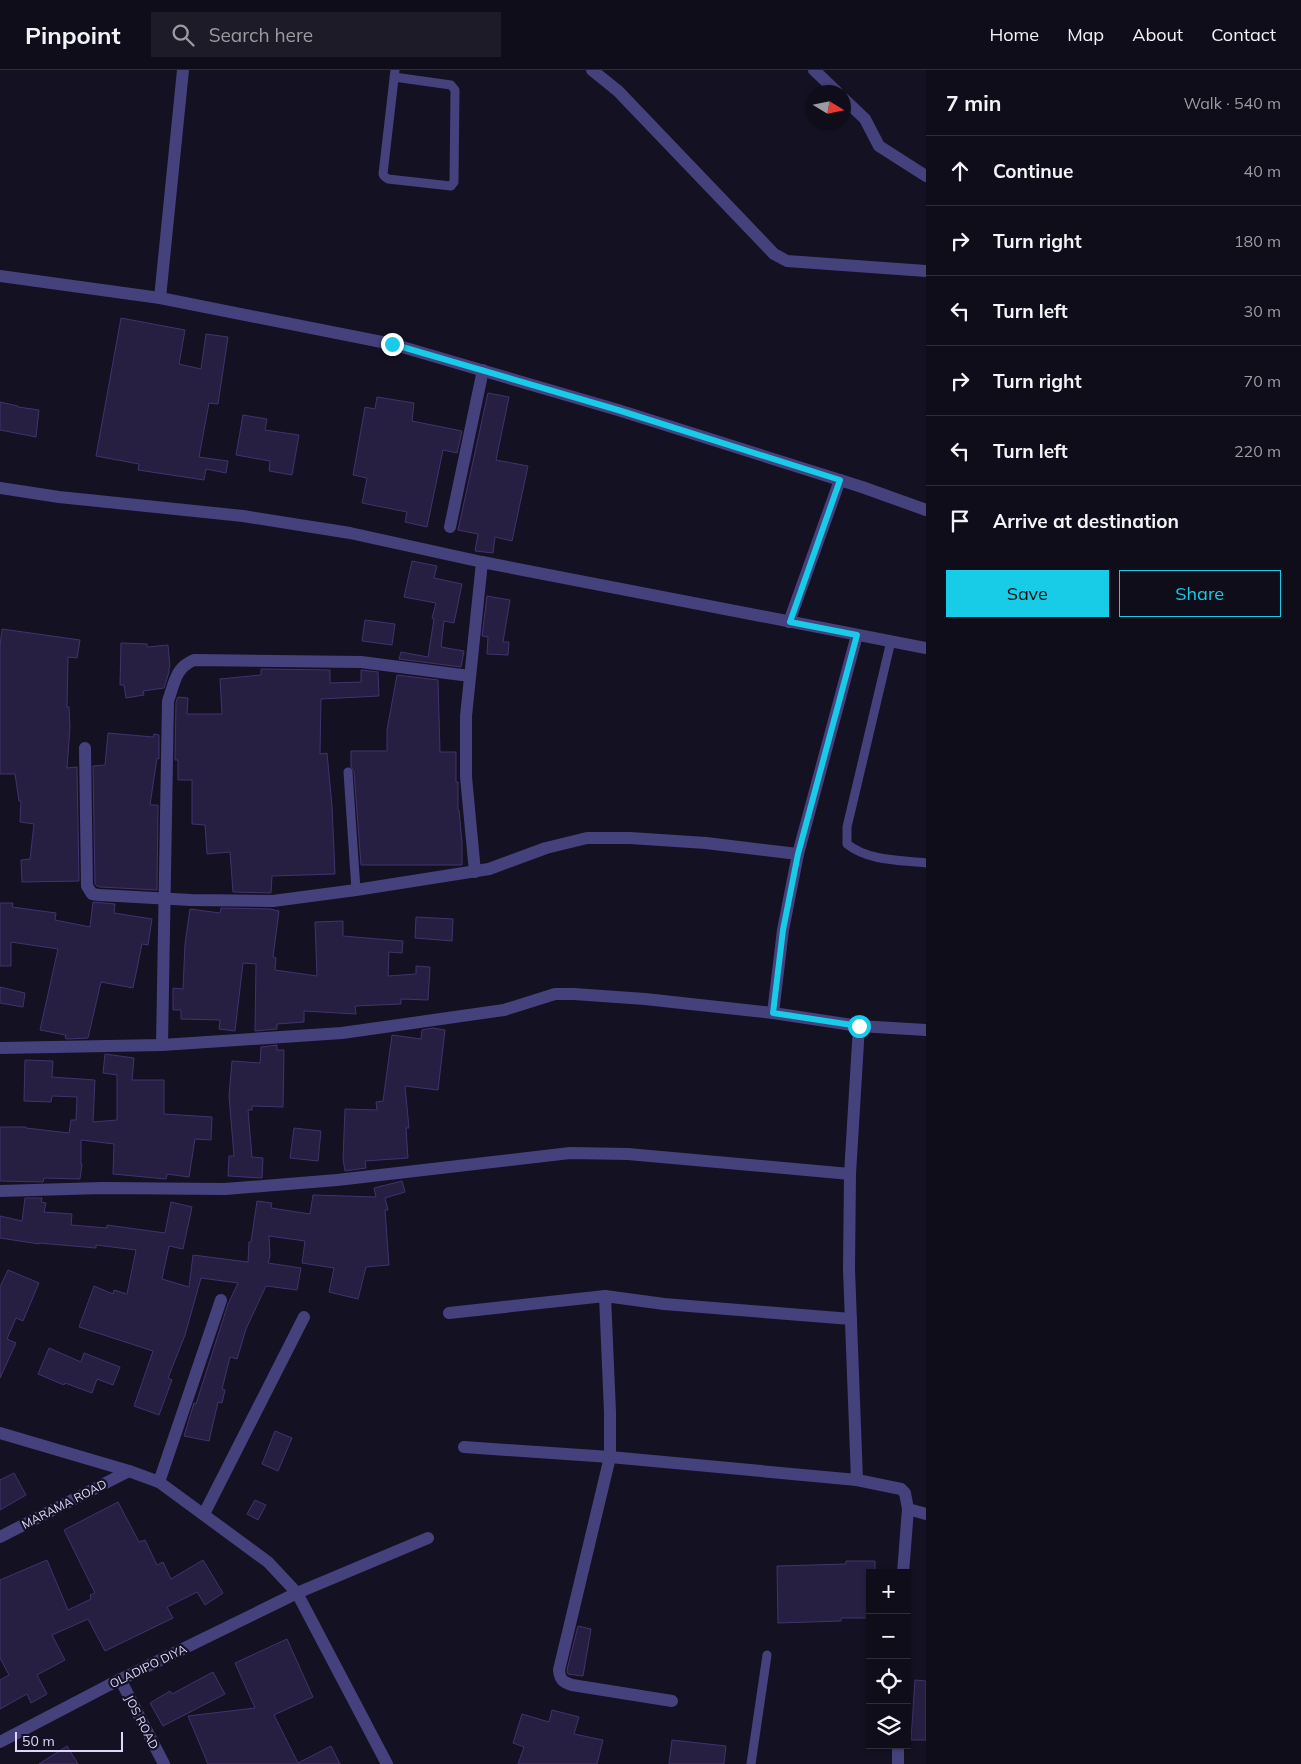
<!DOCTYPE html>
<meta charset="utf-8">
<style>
body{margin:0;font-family:Mulish,sans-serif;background:#1d1b27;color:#f1f3f6}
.controls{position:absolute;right:15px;bottom:15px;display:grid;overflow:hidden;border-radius:0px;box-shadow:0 1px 4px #0004}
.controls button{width:45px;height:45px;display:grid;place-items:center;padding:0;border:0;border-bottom:1px solid #2f2d39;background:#0f0d1a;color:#f1f3f6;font:25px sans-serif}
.compass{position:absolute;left:806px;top:15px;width:45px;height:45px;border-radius:50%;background:#0f0d1a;box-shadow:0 1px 4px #0004;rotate:100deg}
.scale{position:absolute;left:15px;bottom:12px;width:108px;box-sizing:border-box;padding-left:5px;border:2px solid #dcd7fb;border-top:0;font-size:14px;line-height:18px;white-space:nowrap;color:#dcd7fb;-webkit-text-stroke:4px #141123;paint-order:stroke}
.stop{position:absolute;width:15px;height:15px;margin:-11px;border:4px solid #18cbe6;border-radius:50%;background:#fff}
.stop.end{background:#18cbe6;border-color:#fff;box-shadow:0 1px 5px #0008}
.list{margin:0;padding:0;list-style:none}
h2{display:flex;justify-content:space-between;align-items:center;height:65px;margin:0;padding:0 20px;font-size:21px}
h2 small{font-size:16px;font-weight:400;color:#9b9ca2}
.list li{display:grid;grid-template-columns:32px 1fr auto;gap:15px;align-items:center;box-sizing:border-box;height:70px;padding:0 20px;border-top:1px solid #2f2d39}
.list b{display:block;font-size:19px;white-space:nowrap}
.list em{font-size:16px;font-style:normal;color:#9b9ca2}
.actions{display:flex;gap:10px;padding:15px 20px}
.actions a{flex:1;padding:11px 0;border:1px solid #18cbe6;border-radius:0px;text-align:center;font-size:18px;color:#18cbe6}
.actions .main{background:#18cbe6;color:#111}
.icon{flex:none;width:28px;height:28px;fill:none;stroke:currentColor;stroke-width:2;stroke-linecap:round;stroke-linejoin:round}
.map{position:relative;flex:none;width:926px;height:1694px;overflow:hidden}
header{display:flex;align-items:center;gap:30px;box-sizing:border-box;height:70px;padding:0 25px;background:#0f0d1a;border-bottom:1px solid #2f2d39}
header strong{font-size:24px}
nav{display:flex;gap:28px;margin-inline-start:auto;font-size:18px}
.search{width:350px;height:45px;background:#1d1b27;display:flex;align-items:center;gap:12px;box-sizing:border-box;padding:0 18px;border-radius:0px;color:#9b9ca2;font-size:19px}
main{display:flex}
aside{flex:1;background:#0f0d1a}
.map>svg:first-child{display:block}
.building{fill:#271f42;stroke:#40336c}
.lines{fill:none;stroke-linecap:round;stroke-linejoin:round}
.service{stroke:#45417d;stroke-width:9}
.minor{stroke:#45417d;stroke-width:12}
.route{stroke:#18cbe6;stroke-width:6}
.labels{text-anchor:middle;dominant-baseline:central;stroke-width:4.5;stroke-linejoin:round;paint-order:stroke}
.street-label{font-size:12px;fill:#dcd7fb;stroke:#141123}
</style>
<header>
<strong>Pinpoint</strong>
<div class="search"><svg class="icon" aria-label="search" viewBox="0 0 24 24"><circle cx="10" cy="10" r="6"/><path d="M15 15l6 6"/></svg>Search here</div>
<nav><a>Home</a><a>Map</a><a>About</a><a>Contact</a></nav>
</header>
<main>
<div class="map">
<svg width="926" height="1694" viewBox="0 0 926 1694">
<rect width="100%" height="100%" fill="#141123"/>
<g class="building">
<polygon points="121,248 185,260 179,294 201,299 206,264 228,267 218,334 209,333 199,387 228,391 226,403 206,399 204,410 138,400 139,394 96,386"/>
<polygon points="488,323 509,327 496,390 528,396 512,471 495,467 493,483 475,481 478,464 458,460"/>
<polygon points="377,327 414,333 412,351 462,361 457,383 443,380 427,457 405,452 407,442 362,433 367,408 353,405 365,337 375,339"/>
<polygon points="0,332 18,336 18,337 39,340 36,367 0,360"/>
<polygon points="243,345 267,349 265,360 299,365 292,405 269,401 270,391 236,385"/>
<polygon points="412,491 437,496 434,508 462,514 454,553 444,551 441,577 464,581 461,597 399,589 401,582 428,587 434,549 432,548 436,533 404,527"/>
<polygon points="487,526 510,530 503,572 509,572 508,585 487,584 488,567 482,566"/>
<polygon points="365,550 395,554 392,575 362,571"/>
<polygon points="2,559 80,570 77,588 68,587 67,637 69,637 70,657 67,698 77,697 79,811 22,812 21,790 30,789 34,754 20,752 21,731 19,731 15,704 0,704 0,576"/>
<polygon points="121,573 147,574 147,577 168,575 170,597 169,598 169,602 164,618 143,621 144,625 126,628 124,615 120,615"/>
<polygon points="261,599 330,600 330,613 361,612 361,600 378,602 379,626 321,629 320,684 327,683 332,736 335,804 272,806 271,823 233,822 230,782 207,784 205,755 192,754 192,710 178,710 178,690 175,690 176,632 178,627 188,628 187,644 222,644 220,609 261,605"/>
<polygon points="397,605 438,610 440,682 456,682 456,712 458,712 458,740 459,740 462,773 462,795 361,795 354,702 351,697 351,681 387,681 387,660"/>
<polygon points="108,663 153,667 154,664 159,665 159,689 157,688 150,735 158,735 157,820 100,817 97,816 95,814 93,696 105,695"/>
<polygon points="93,832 115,834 114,843 152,849 148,875 142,874 133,918 101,912 88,968 67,969 65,968 66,965 40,960 58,879 11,872 11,896 0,896 0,833 13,833 12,837 56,843 55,850 90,857"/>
<polygon points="221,838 270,839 279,841 273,887 276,888 275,900 317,906 315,852 343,851 343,866 403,871 402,883 389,882 388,906 416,904 416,896 430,897 428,930 401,929 401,934 355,936 356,944 304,941 304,952 277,954 277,959 255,961 256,894 243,893 235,961 219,959 220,950 181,949 181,940 173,940 173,918 183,919 185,874 190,839 220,843"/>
<polygon points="416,847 453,849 452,871 415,868"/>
<polygon points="0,917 25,923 23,937 0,933"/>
<polygon points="433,958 445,960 438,1020 405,1016 409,1058 406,1058 408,1088 365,1091 366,1098 345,1101 343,1089 345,1039 377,1040 376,1032 383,1031 392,965 421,969 422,960"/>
<polygon points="277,975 277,980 284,980 283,1037 252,1036 252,1040 248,1040 252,1087 263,1088 262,1108 228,1106 229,1086 234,1086 229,1026 232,991 260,993 261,977"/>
<polygon points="105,984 134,988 132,1010 164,1010 164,1044 212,1047 211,1070 195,1069 189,1107 167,1104 166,1109 113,1104 114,1074 81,1070 81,1094 82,1094 80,1109 44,1108 43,1112 0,1111 0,1057 26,1057 26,1058 69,1063 71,1050 76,1050 77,1027 52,1026 51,1032 24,1031 25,990 53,991 52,1007 95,1010 93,1052 117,1050 117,1005 103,1003"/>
<polygon points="294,1058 321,1061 318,1091 290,1088"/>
<polygon points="402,1111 405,1122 385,1128 388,1140 385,1140 389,1195 366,1197 358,1229 329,1222 334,1198 302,1193 305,1171 269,1166 270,1186 268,1193 301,1198 297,1220 266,1216 246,1259 237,1289 230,1287 222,1319 225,1320 222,1333 218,1332 209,1371 184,1366 194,1333 196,1334 228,1234 238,1213 201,1208 185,1265 168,1308 172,1310 159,1345 134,1336 153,1281 79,1257 94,1216 113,1224 114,1220 127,1224 136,1180 96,1175 96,1178 39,1173 39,1174 0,1168 0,1146 22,1151 25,1128 42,1128 41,1132 46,1133 44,1142 72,1144 71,1155 107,1158 107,1155 165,1163 171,1132 192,1137 183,1179 169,1176 162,1209 189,1217 193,1185 248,1192 249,1172 251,1172 257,1131 272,1133 271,1138 310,1144 313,1125 376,1127 374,1118"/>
<polygon points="8,1200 39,1213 23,1251 16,1248 7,1269 16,1273 0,1308 0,1217"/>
<polygon points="49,1278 81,1292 84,1283 120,1297 113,1315 97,1309 92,1323 65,1313 64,1315 38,1304"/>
<polygon points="275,1361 292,1368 278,1401 262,1394"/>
<polygon points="14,1403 26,1425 0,1440 0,1410"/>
<polygon points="255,1430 266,1435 258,1450 247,1444"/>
<polygon points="118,1432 139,1472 145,1470 157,1495 163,1492 171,1509 203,1490 223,1523 205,1535 197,1522 167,1537 173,1548 105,1581 88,1549 52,1565 65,1590 37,1605 47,1624 31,1633 27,1624 0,1639 0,1610 9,1605 0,1588 0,1510 47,1490 68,1540 91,1529 90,1525 95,1523 64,1460"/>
<polygon points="846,1491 875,1491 875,1503 870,1503 870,1548 841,1548 841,1551 778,1553 777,1496 846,1494"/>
<polygon points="578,1556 591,1559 583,1606 568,1604 567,1600"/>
<polygon points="287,1569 313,1627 274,1645 298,1693 331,1676 340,1694 208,1694 188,1646 255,1638 235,1593"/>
<polygon points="213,1602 225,1624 163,1656 150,1633 170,1621 172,1624"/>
<polygon points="915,1610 926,1611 926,1670 911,1670"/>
<polygon points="552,1640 579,1647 574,1664 603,1670 597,1694 518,1694 524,1677 513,1673 522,1644 549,1652"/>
<polygon points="672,1670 726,1676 724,1694 669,1694"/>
<polygon points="67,1676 78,1694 39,1694"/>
</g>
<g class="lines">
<g class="service">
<polyline points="394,7 451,15 455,20 454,112 451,116 388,109 384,106 383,104 395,0"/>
<path d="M891 571 847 757V774C868 791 900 790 926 793"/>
<polyline points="348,702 356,820"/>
<polyline points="751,1694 767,1585"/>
</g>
<g class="minor">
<polyline points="592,0 618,21 774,184 787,191 926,201"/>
<polyline points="814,0 837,22"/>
<polyline points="844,29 865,49 879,76 926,106"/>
<polyline points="0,206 160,228 392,274 618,340 862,417 926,440"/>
<polyline points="160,228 183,0"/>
<polyline points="0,418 59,427 243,446 350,463 482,492 926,578"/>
<polyline points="450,457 483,300"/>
<polyline points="789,552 840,410"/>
<polyline points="85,678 87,816 92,824 99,825 191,830 273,831 356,820 489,799 546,778 587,768 630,768 706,773 798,784"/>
<polyline points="475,802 466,707 466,646 482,492"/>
<polyline points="773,943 783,860 798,784 857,565"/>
<path d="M162 975 168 631C175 612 175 598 194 590L361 592 470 606"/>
<polyline points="0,978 162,975 342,963 504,940 555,924 574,924 645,929 773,943 859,956 926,960"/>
<polyline points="0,1121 102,1118 225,1119 337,1110 570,1083 628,1084 850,1104"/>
<path d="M605 1226 610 1342V1387L559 1600C560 1610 563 1612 572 1615L672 1631"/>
<polyline points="449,1243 605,1226 664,1234 851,1249"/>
<polyline points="0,1363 129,1401 159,1412 268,1492 297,1523 387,1694"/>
<polyline points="464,1377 610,1387 857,1410 901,1419 905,1423 908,1439 903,1503"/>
<polyline points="857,1410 849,1199 850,1104 859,956"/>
<polyline points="159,1412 221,1230"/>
<polyline points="908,1439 926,1444"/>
<polyline points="204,1444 304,1247"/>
<polyline points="0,1467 129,1401"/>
<polyline points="120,1609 164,1694"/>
<polyline points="0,1672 109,1615 297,1523 428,1468"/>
<polyline points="898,1694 898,1675"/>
</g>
</g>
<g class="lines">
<polyline class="route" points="392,274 618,340 840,410 790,552 857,565 798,784 783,860 773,943 859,956"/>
</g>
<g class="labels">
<g class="street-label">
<text transform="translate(64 1434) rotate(-27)">MARAMA ROAD</text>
<text transform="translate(148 1596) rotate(-26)">OLADIPO DIYA</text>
<text transform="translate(142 1652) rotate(63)">JOS ROAD</text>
</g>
</g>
</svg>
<div class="controls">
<button>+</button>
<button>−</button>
<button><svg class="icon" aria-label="locate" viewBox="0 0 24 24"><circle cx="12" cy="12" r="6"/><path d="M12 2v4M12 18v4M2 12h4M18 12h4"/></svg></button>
<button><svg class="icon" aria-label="layers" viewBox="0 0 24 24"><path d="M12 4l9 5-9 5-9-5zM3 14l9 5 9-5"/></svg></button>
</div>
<svg class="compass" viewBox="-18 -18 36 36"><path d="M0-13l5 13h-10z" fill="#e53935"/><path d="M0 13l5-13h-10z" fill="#9b9ca2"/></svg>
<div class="scale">50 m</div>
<div class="stop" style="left:859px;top:956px"></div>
<div class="stop end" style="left:392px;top:274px"></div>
</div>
<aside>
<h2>7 min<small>Walk · 540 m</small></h2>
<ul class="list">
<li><svg class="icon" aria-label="ahead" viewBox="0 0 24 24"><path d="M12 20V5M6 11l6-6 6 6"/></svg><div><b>Continue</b></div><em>40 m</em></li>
<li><svg class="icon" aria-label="right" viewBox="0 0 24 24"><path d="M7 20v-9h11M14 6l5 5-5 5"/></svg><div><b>Turn right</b></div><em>180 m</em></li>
<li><svg class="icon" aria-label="left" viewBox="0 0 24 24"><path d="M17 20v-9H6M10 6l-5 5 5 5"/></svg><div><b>Turn left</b></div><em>30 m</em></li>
<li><svg class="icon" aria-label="right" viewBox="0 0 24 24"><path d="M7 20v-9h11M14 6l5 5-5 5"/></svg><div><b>Turn right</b></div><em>70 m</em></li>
<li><svg class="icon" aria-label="left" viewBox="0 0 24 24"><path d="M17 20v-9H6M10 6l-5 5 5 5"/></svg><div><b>Turn left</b></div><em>220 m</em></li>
<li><svg class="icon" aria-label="arrive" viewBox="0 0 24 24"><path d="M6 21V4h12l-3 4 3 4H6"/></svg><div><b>Arrive at destination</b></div></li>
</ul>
<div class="actions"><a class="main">Save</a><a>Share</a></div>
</aside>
</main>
